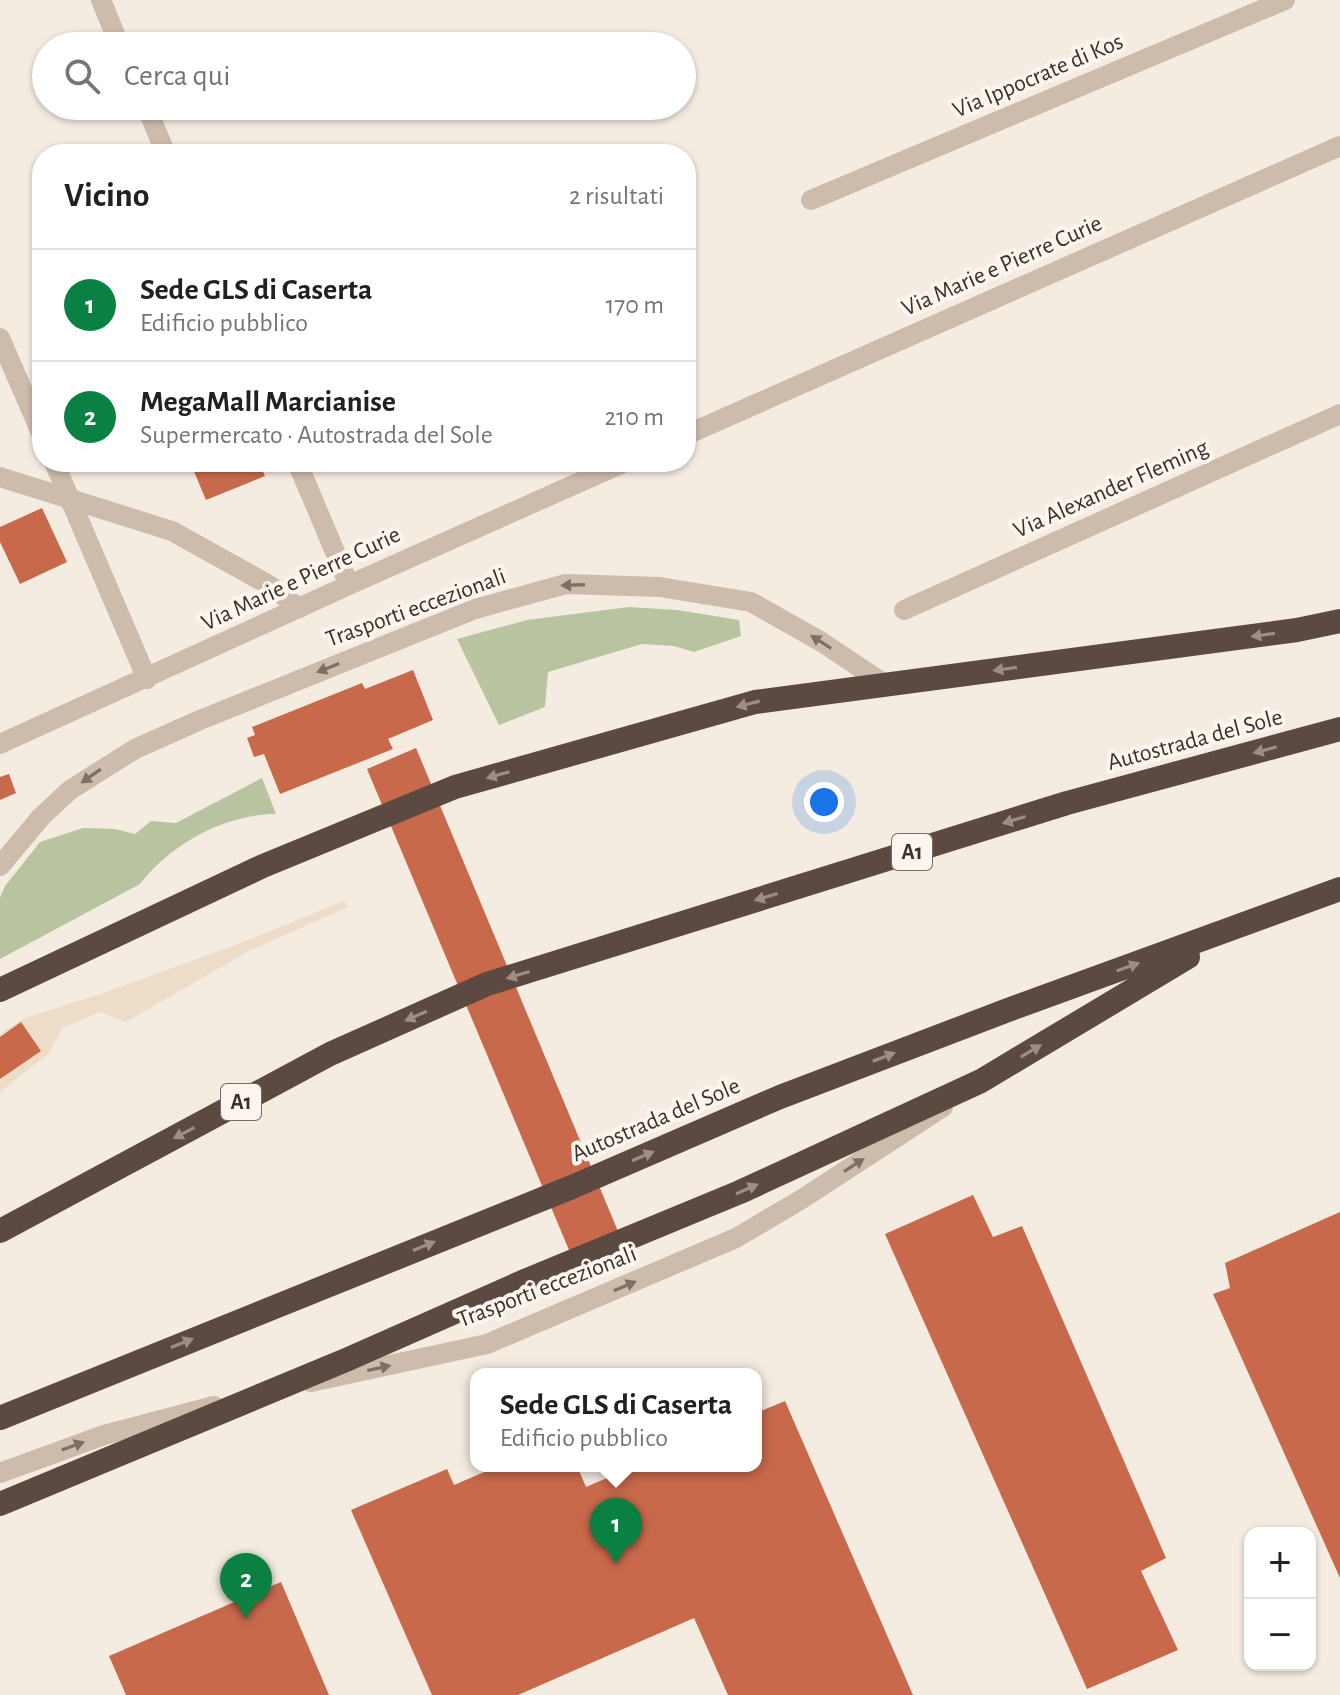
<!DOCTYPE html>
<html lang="it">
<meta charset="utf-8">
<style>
body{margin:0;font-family:"Alegreya Sans",sans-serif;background:#f2f2f2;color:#202124}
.controls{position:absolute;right:24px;bottom:24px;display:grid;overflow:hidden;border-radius:16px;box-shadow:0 2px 6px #0004}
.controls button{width:72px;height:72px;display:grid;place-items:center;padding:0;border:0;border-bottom:2px solid #e0e0e0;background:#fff;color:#202124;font:40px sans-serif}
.you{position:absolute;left:824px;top:802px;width:28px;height:28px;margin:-20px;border:6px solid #fff;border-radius:50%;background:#1a73e8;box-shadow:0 0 0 12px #1a73e833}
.badge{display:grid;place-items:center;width:52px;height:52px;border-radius:50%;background:#0b8043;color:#fff;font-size:26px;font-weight:700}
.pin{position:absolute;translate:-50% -66px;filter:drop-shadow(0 2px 4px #0008)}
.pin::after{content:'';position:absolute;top:42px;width:28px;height:24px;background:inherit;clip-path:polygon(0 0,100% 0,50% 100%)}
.popup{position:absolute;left:470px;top:1368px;width:292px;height:104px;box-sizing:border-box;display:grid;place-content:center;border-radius:16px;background:#fff;filter:drop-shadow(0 2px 6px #0005);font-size:26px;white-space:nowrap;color:#757577}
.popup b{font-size:30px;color:#202124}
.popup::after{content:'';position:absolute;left:50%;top:100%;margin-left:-16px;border:16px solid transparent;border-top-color:#fff}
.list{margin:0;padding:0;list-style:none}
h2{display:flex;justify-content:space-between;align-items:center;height:104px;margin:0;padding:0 32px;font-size:34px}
h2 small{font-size:26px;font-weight:400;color:#757577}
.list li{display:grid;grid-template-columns:52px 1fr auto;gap:24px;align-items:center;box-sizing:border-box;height:112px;padding:0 32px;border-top:2px solid #e0e0e0}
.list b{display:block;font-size:30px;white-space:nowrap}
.list p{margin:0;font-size:26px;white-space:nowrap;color:#757577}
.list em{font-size:26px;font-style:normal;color:#757577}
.icon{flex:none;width:44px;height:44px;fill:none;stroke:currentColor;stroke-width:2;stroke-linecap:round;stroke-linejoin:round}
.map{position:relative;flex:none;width:1340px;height:1695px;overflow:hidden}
.search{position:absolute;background:#fff;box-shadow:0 2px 6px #0004;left:32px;top:32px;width:664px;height:88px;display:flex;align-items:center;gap:20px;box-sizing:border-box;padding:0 28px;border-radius:44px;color:#757577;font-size:30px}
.panel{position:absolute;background:#fff;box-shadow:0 2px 6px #0004;left:32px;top:144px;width:664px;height:328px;border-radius:32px}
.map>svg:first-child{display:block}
.green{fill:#b8c4a0}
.plaza{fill:#ecdcc8}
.building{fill:#c8694b}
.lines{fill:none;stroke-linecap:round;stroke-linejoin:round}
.minor{stroke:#cdbbac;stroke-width:20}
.highway{stroke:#5c4a42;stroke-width:24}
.oneway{fill:#7d6f65}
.oneway2{fill:#9c8e87}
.labels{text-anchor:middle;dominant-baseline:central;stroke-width:8;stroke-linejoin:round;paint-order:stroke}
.shield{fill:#fbf5ee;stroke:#756b66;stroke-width:2}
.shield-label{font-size:22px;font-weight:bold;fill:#3b302b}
.street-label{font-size:24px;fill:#3b302b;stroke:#fbf5ee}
</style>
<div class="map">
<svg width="1340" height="1695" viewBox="0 0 1340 1695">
<rect width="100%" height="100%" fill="#f4ebe1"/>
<g class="green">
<polygon points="629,607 677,610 739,620 741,636 694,652 674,646 642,644 548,672 545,707 499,725 457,639 527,620"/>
<path d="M262 778 276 814C225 814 171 844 140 884L0 959V898L5 886 40 842 83 828 115 829 135 834 151 821 176 823Z"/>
</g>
<polygon class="plaza" points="344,901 348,907 249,951 126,1022 100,1012 63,1028 48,1054 0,1092 0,1034 22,1019 101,994 238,944"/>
<g class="building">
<polygon points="190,462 259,462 265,476 206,500"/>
<polygon points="42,508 67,562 20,584 0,542 0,527"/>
<polygon points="413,670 433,720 388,739 393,749 280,794 264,754 254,757 247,738 255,735 252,727 362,683 365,689"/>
<polygon points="416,748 630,1260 582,1281 367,769"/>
<polygon points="9,774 16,793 0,800 0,777"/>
<polygon points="21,1022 41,1051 0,1079 0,1037"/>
<polygon points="973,1195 993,1237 1022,1226 1166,1558 1141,1571 1178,1650 1087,1689 885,1234"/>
<polygon points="1340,1212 1340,1578 1213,1294 1230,1288 1225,1263"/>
<polygon points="785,1401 913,1695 728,1695 694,1618 518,1695 432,1695 351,1510 447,1469 454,1485 498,1466 577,1466 586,1487 635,1466 756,1466 756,1413"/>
<polygon points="281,1582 329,1695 126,1695 109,1656"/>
</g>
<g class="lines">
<g class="minor">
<polyline points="101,0 120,46"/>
<polyline points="146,106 166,154"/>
<polyline points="811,200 1285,0"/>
<polyline points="0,338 42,435"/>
<polyline points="686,435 1340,146"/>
<polyline points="54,462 147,679"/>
<polyline points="297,462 349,585"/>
<polyline points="0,477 172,531 269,585 299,608"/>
<polyline points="904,610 1340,414"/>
<polyline points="0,744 349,585 625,462"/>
<polyline points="0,866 41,817 70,790 135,749 200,720 475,609 566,584 660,587 751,602 820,641 886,685"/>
<polyline points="311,1382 487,1344 736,1238 802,1199 943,1107"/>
<polyline points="0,1473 104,1435 214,1406"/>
</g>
<g class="highway">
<polyline points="0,990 263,866 455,787 755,702 1297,630 1340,621"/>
<polyline points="0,1231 330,1054 487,984 1067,803 1340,729"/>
<polyline points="0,1418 572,1187 780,1097 1008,1010 1340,889"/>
<polyline points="0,1504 346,1360 527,1280 740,1192 981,1081 1188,957"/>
</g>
</g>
<defs><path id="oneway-solid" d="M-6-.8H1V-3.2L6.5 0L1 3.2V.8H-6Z" transform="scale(2)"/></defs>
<g class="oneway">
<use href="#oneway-solid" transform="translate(573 585) rotate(178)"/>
<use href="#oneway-solid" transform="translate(821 642) rotate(-148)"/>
<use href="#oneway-solid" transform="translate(328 668) rotate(158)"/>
<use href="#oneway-solid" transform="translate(91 776) rotate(145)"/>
<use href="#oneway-solid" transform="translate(854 1165) rotate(-33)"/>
<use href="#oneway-solid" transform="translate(625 1286) rotate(-23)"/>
<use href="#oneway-solid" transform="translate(379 1368) rotate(-12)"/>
<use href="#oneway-solid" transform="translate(73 1446) rotate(-20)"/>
</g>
<g class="oneway2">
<use href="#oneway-solid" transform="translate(1263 635) rotate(172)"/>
<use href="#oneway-solid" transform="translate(1005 669) rotate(172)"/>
<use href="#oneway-solid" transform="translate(748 704) rotate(166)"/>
<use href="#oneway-solid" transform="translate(1265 750) rotate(165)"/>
<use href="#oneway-solid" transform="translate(498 775) rotate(164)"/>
<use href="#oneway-solid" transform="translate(1014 820) rotate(163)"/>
<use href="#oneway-solid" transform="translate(766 897) rotate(163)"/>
<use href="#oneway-solid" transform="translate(1128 967) rotate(-20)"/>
<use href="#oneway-solid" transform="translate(518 975) rotate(163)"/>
<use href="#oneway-solid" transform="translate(416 1016) rotate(156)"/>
<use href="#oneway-solid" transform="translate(1031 1051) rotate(-31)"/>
<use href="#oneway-solid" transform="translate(884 1057) rotate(-21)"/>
<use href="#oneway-solid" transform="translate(184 1133) rotate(152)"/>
<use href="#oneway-solid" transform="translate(643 1156) rotate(-23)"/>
<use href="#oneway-solid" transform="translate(747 1189) rotate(-24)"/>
<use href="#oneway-solid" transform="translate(424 1246) rotate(-22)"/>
<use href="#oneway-solid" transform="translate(182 1343) rotate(-22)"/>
</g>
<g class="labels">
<g class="shield">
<rect x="892" y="834" width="40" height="36" rx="6"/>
<rect x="221" y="1084" width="40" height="36" rx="6"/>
</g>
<g class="shield-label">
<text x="912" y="852">A1</text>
<text x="241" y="1102">A1</text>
</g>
<g class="street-label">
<text transform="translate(1038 76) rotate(-23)">Via Ippocrate di Kos</text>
<text transform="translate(1002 266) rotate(-24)">Via Marie e Pierre Curie</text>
<text transform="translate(1111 489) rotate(-24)">Via Alexander Fleming</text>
<text transform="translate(301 579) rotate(-25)">Via Marie e Pierre Curie</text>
<text transform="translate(416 608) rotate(-20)">Trasporti eccezionali</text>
<text transform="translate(1195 740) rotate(-15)">Autostrada del Sole</text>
<text transform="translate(656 1120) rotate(-23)">Autostrada del Sole</text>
<text transform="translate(547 1287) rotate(-21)">Trasporti eccezionali</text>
</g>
</g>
</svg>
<div class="controls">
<button>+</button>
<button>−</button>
</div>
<div class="you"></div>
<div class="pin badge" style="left:616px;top:1564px">1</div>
<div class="popup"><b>Sede GLS di Caserta</b>Edificio pubblico</div>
<div class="pin badge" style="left:246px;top:1619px">2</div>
<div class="search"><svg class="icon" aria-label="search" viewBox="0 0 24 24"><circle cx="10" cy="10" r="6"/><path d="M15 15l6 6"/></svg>Cerca qui</div>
<section class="panel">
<h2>Vicino<small>2 risultati</small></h2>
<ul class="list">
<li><span class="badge">1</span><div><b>Sede GLS di Caserta</b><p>Edificio pubblico</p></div><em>170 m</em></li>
<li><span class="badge">2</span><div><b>MegaMall Marcianise</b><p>Supermercato · Autostrada del Sole</p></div><em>210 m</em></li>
</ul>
</section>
</div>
